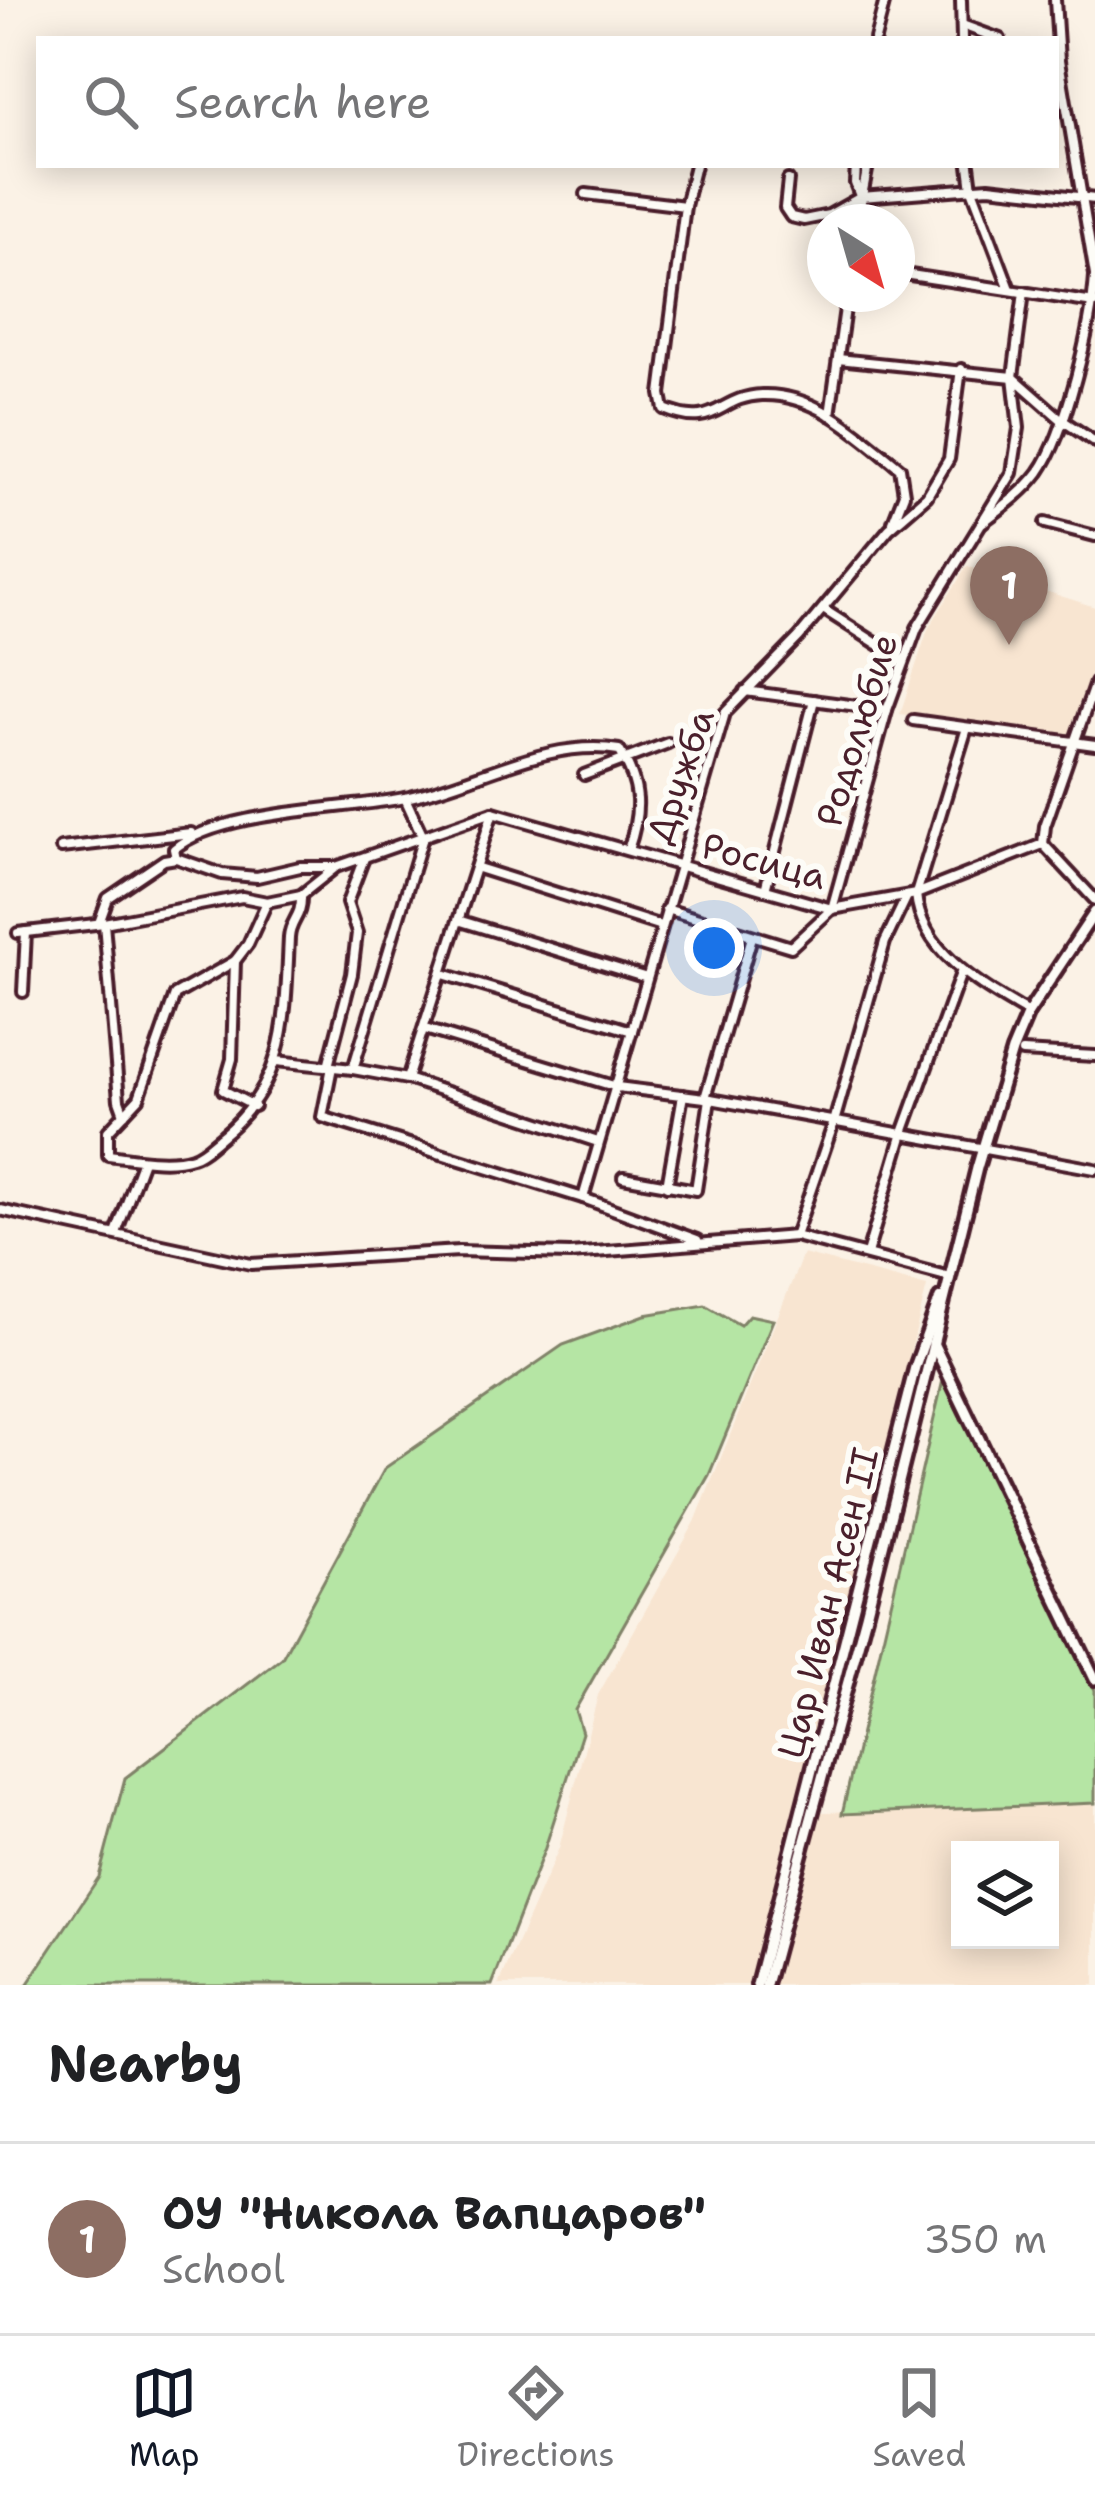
<!DOCTYPE html>
<meta charset="utf-8">
<style>
body{margin:0;font-family:"Shantell Sans",sans-serif;background:#f6f6f6;color:#202124}
.controls{position:absolute;right:36px;bottom:36px;display:grid;overflow:hidden;border-radius:0px;box-shadow:0 6px 30px #0003}
.controls button{width:108px;height:108px;display:grid;place-items:center;padding:0;border:0;border-bottom:3px solid #e0e0e0;background:#fff;color:#202124;font:60px sans-serif}
.compass{position:absolute;left:807px;top:204px;width:108px;height:108px;border-radius:50%;background:#fff;box-shadow:0 6px 30px #0003;rotate:143deg}
.you{position:absolute;left:714px;top:948px;width:42px;height:42px;margin:-30px;border:9px solid #fff;border-radius:50%;background:#1a73e8;box-shadow:0 0 0 18px #1a73e833}
.badge{display:grid;place-items:center;width:78px;height:78px;border-radius:50%;background:#111827;color:#fff;font-size:39px;font-weight:700}
.pin{position:absolute;translate:-50% -99px;filter:drop-shadow(0 3px 6px #0008)}
.pin::after{content:'';position:absolute;top:63px;width:42px;height:36px;background:inherit;clip-path:polygon(0 0,100% 0,50% 100%)}
.list{margin:0;padding:0;list-style:none}
h2{display:flex;justify-content:space-between;align-items:center;height:156px;margin:0;padding:0 48px;font-size:51px}
h2 small{font-size:39px;font-weight:400;color:#757577}
.list li{display:grid;grid-template-columns:78px 1fr auto;gap:36px;align-items:center;box-sizing:border-box;height:192px;padding:0 48px;border-top:3px solid #e0e0e0}
.list b{display:block;font-size:45px;white-space:nowrap}
.list p{margin:0;font-size:39px;white-space:nowrap;color:#757577}
.list em{font-size:39px;font-style:normal;color:#757577}
.icon{flex:none;width:66px;height:66px;fill:none;stroke:currentColor;stroke-width:2;stroke-linecap:round;stroke-linejoin:round}
.map{position:relative;flex:none;width:1095px;height:1985px;overflow:hidden}
.search{position:absolute;background:#fff;box-shadow:0 6px 30px #0003;left:36px;right:36px;top:36px;height:132px;display:flex;align-items:center;gap:30px;box-sizing:border-box;padding:0 42px;border-radius:0px;color:#757577;font-size:45px}
.sheet{height:348px;background:#fff}
nav{display:flex;justify-content:space-around;align-items:center;box-sizing:border-box;height:168px;border-top:3px solid #e0e0e0;background:#fff;font-size:33px;color:#757577}
nav a{display:grid;justify-items:center;gap:6px}
nav .on{color:#111827}
.map>svg:first-child{display:block}
.built{fill:#f8e5d1;fill-rule:evenodd}
.green{fill:#b5e5a4;stroke:#808268;stroke-width:3}
.lines{fill:none;stroke-linecap:round;stroke-linejoin:round}
.minor-casing{stroke:#4a1f2b;stroke-width:16}
.tertiary-casing{stroke:#4a1f2b;stroke-width:18}
.minor{stroke:#fdfcf7;stroke-width:8}
.tertiary{stroke:#fdfcf7;stroke-width:9}
.labels{text-anchor:middle;dominant-baseline:central;stroke-width:12;stroke-linejoin:round;paint-order:stroke}
.street-label{font-size:36px;fill:#4a1f2b;stroke:#fdfcf7}
</style>
<div class="map">
<svg width="1095" height="1985" viewBox="0 0 1095 1985">
<rect width="100%" height="100%" fill="#fbf2e6"/>
<filter id="ink" filterUnits="userSpaceOnUse"><feTurbulence type="fractalNoise" baseFrequency=".00833" numOctaves="2"/><feDisplacementMap in="SourceGraphic" scale="24" xChannelSelector="R" yChannelSelector="G"/><feConvolveMatrix kernelMatrix="1 2 1 2 8 2 1 2 1" color-interpolation-filters="sRGB"/></filter>
<g filter="url(#ink)">
<g class="built">
<polygon points="967,566 1095,607 1095,661 1068,739 900,714 928,629"/>
<path d="M803 1254 927 1286 796 1813 1095 1803V1985H499L559 1848 598 1695 695 1522ZM960 1850H1050V1940H960Z"/>
</g>
<g class="green">
<polygon points="705,1305 740,1325 749,1315 773,1320 709,1475 575,1710 582,1733 545,1848 492,1985 27,1985 99,1877 125,1778 282,1658 385,1468 563,1345 645,1315"/>
<polygon points="946,1367 1095,1690 1095,1803 842,1814"/>
</g>
<g class="lines">
<g class="minor-casing">
<g id="minor">
<polyline points="961,0 962,39"/>
<polyline points="1055,0 1059,61 1095,275"/>
<polyline points="962,25 1000,39"/>
<polyline points="875,39 885,0"/>
<path d="M695 165 685 206 661 394 664 409C717 431 717 397 762 395 817 393 860 436 900 468L904 494 893 522"/>
<polyline points="856,165 855,183 860,196"/>
<polyline points="969,165 972,189 1010,289"/>
<polyline points="788,180 785,208 791,217 804,220 829,215 861,197 989,187 1095,199"/>
<polyline points="586,194 685,206"/>
<polyline points="857,222 868,165"/>
<polyline points="897,273 1094,303"/>
<polyline points="838,359 1013,377 1062,420 1095,442"/>
<polyline points="830,415 847,294"/>
<path d="M983 522C1003 507 1024 492 1039 472 1066 434 1092 324 1095 276"/>
<polyline points="1045,523 1095,536"/>
<polyline points="823,609 904,661"/>
<polyline points="745,691 887,710"/>
<polyline points="913,720 1095,745"/>
<path d="M967 728 916 894C921 953 982 986 1028 1013"/>
<polyline points="584,775 668,743"/>
<polyline points="1043,844 1045,826 1095,683"/>
<polyline points="1043,844 1095,900"/>
<polyline points="61,848 191,833"/>
<path d="M176 858 174 849C220 810 343 810 405 798 476 784 545 738 619 750 642 786 641 812 628 850"/>
<polyline points="478,868 661,926"/>
<polyline points="765,890 814,700"/>
<path d="M267 902 248 944 235 961 175 995 139 1098 108 1131V1155C134 1158 167 1165 192 1157 203 1154 214 1142 223 1135 288 1081 285 1016 289 938 290 920 302 918 301 895"/>
<polyline points="666,909 791,947 832,909 887,710 917,628 1012,473 1019,428 1013,377 1024,292"/>
<polyline points="461,921 647,978"/>
<polyline points="99,923 108,898 164,860 176,858 222,874 257,877 300,867 334,867"/>
<polyline points="104,923 119,1100 124,1114"/>
<polyline points="18,933 104,923 242,897 267,902 301,895 336,867 493,812 832,909 916,894 1043,844"/>
<polyline points="235,961 232,1059 223,1090 254,1106"/>
<polyline points="443,974 632,1031"/>
<polyline points="23,992 26,932"/>
<polyline points="425,1029 617,1087 705,1098 1095,1169"/>
<polyline points="1022,1052 1095,1056"/>
<polyline points="276,1061 353,1069 407,1079 598,1142"/>
<polyline points="328,1066 352,974 357,933 347,903 364,858"/>
<polyline points="332,1067 322,1117 583,1198 697,1240"/>
<polyline points="353,1069 423,837 405,798"/>
<polyline points="407,1079 493,812"/>
<polyline points="705,1098 752,937"/>
<polyline points="623,1177 696,1190 710,1099"/>
<polyline points="667,1186 683,1095"/>
<polyline points="583,1198 725,713 799,637 889,529 927,496 949,459 961,369"/>
<polyline points="0,1210 251,1264 459,1251 570,1254 795,1236 950,1277"/>
<polyline points="116,1233 143,1160"/>
<polyline points="795,1236 834,1122 885,942 907,896"/>
<polyline points="867,1254 903,1133 961,973"/>
</g>
</g>
<g class="tertiary-casing">
<g id="tertiary">
<polyline points="933,1343 1095,1679"/>
<polyline points="757,1985 915,1367 940,1298"/>
<polyline points="766,1985 866,1615 977,1168 1012,1051 1028,1013 1095,912"/>
</g>
</g>
<use href="#minor" class="minor"/>
<use href="#tertiary" class="tertiary"/>
</g>
</g>
<g class="labels">
<g class="street-label">
<text transform="translate(857 730) rotate(-73)">Родолюбие</text>
<text transform="translate(680 776) rotate(-71)">Дружба</text>
<text transform="translate(764 861) rotate(15)">Росица</text>
<text transform="translate(828 1603) rotate(-76)">Цар Иван Асен II</text>
</g>
</g>
</svg>
<div class="controls">
<button><svg class="icon" aria-label="layers" viewBox="0 0 24 24"><path d="M12 4l9 5-9 5-9-5zM3 14l9 5 9-5"/></svg></button>
</div>
<svg class="compass" viewBox="-18 -18 36 36"><path d="M0-13l5 13h-10z" fill="#e53935"/><path d="M0 13l5-13h-10z" fill="#757577"/></svg>
<div class="you"></div>
<div class="pin badge" style="left:1009px;top:645px;background:#8d6e63">1</div>
<div class="search"><svg class="icon" aria-label="search" viewBox="0 0 24 24"><circle cx="10" cy="10" r="6"/><path d="M15 15l6 6"/></svg>Search here</div>
</div>
<section class="sheet">
<h2>Nearby<small></small></h2>
<ul class="list">
<li><span class="badge" style="background:#8d6e63">1</span><div><b>ОУ &quot;Никола Вапцаров&quot;</b><p>School</p></div><em>350 m</em></li>
</ul>
</section>
<nav>
<a class="on"><svg class="icon" aria-label="map" viewBox="0 0 24 24"><path d="M3 6l6-2 6 2 6-2v14l-6 2-6-2-6 2zM9 4v14M15 6v14"/></svg>Map</a>
<a><svg class="icon" aria-label="directions" viewBox="0 0 24 24"><path d="M12 3l9 9-9 9-9-9zM9 14v-3h6M13 9l2 2-2 2"/></svg>Directions</a>
<a><svg class="icon" aria-label="saved" viewBox="0 0 24 24"><path d="M7 4h10v16l-5-4-5 4z"/></svg>Saved</a>
</nav>
